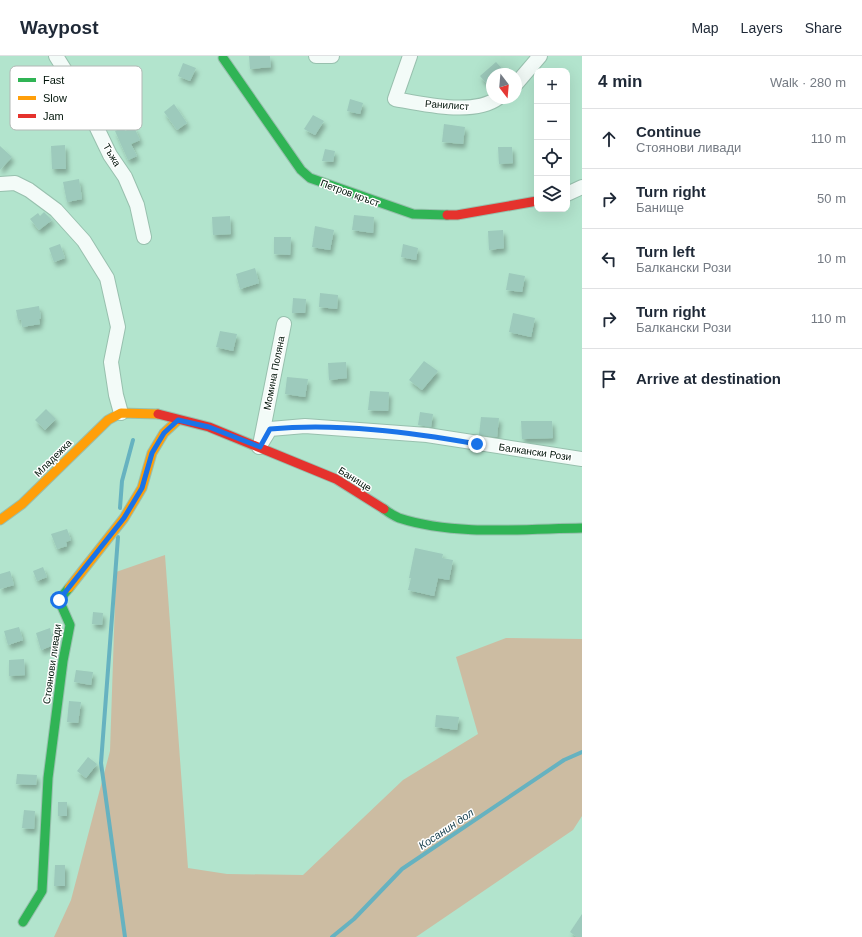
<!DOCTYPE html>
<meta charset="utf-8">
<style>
body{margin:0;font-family:Arial,sans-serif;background:#f6f6f7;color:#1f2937}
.controls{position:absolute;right:12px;top:12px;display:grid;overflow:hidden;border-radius:8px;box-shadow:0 4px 16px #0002}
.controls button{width:36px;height:36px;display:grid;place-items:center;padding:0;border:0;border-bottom:1px solid #e0e1e3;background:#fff;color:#1f2937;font:20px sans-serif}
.compass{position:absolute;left:486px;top:12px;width:36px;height:36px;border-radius:50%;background:#fff;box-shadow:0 4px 16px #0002;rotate:164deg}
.stop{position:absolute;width:12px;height:12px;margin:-9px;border:3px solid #1a73e8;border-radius:50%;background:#fff}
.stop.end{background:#1a73e8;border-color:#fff;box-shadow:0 1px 4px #0008}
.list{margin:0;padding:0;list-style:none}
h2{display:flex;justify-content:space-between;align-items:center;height:52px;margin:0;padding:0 16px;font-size:17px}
h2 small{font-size:13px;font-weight:400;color:#747a83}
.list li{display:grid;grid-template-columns:26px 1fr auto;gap:12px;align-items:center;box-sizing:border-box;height:60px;padding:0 16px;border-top:1px solid #e0e1e3}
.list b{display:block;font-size:15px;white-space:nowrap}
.list p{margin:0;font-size:13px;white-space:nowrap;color:#747a83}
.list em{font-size:13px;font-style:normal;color:#747a83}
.icon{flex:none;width:22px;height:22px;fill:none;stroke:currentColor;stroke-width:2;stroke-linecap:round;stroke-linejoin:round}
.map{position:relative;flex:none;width:582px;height:881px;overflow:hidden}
header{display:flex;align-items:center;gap:24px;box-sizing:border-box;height:56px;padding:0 20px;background:#fff;border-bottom:1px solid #e0e1e3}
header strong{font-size:19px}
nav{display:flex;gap:22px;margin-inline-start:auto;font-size:14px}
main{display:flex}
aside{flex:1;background:#fff}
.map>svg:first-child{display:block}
.forest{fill:#ccbca2}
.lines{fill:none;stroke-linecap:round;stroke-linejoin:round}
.stream{stroke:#66b2c0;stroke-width:4}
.building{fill:#9dcabc;filter:url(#shadow)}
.street-casing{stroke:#98c0ae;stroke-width:16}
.fast-casing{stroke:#98c0ae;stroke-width:11}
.slow-casing{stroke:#98c0ae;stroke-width:11}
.jam-casing{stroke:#98c0ae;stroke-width:11}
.street{stroke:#f3fbf8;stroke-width:14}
.fast{stroke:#30b455;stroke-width:9}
.slow{stroke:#ff9f0a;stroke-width:9}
.jam{stroke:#e5322d;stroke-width:9}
.route{stroke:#1a73e8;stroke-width:5}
.labels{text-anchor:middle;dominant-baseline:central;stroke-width:3;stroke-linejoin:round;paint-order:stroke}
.street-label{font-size:10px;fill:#001409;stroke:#fff}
.water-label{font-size:11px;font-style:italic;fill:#1d4452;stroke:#fff}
.key{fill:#fff;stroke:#b2b8b5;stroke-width:1}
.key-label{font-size:11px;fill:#001409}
</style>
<header>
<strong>Waypost</strong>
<nav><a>Map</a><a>Layers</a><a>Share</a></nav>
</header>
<main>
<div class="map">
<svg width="582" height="881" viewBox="0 0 582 881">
<defs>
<filter id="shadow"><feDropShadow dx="2.5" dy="4.5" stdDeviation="2" flood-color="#0004"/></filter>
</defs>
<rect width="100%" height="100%" fill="#b2e4cd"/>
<polygon class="forest" points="165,499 188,812 227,818 303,819 403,724 478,678 456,601 506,582 582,583 582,760 573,774 416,881 54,881 71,844 110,695 116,516"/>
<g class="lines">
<g class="stream">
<polyline points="120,452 122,425 133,384"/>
<polyline points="118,481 101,707 125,881"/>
<polyline points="332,881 354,863 402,813 564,704 582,696"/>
</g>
</g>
<g class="building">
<polygon points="249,0 270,0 271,11 250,13"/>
<polygon points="496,6 507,18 492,18 492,34 480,20"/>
<polygon points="183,7 196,12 190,25 178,20"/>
<polygon points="350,43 363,47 360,58 347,55"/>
<polygon points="174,48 187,67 177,74 164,56"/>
<polygon points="313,59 324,65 315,79 304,73"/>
<polygon points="444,68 465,71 463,88 442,86"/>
<polygon points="124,71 125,75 134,71 140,84 131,88 137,100 128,104 115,75"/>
<polygon points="65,89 66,113 52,113 51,90"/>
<polygon points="0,90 12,101 0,114"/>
<polygon points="498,91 512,91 513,107 499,108"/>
<polygon points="325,93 335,95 333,106 322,105"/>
<polygon points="79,123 82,143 67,146 63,126"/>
<polygon points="44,156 52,164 39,174 30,163 38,157 40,160"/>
<polygon points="354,159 374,161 373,177 352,174"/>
<polygon points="230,160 231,178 213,179 212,161"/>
<polygon points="315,170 334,174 330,194 312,191"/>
<polygon points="503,174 504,192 489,194 488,175"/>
<polygon points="274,181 291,181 290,199 274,198"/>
<polygon points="60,188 65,202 54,206 49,192"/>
<polygon points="403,188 418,192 416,204 401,201"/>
<polygon points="255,212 259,227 240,233 236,218"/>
<polygon points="509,217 525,220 522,236 506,234"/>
<polygon points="320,237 338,239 337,253 319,251"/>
<polygon points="293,242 306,243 305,257 292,257"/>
<polygon points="39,250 41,262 39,263 40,268 22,271 21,263 18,264 16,254"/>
<polygon points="513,257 535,262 531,281 509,276"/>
<polygon points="220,275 237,278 233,295 216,291"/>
<polygon points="424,305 438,315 422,334 409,324"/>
<polygon points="346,306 347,322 329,324 328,307"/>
<polygon points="287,321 308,323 305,341 285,338"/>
<polygon points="370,335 389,336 388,355 368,354"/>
<polygon points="46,353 56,363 45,374 35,364"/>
<polygon points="420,356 433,358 431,371 418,369"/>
<polygon points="481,361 499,362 497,381 479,379"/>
<polygon points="521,365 552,365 553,382 522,383"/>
<polygon points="67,473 71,484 66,486 67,490 57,493 51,478"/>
<polygon points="415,492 443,498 442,502 453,504 449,524 438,522 434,540 408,534 411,522 409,522"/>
<polygon points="43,511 47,521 37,525 33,515"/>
<polygon points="10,515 14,529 0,533 0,518"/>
<polygon points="93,556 103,557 102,569 92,568"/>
<polygon points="19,571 23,584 8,589 4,575"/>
<polygon points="50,572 54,589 41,594 36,577"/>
<polygon points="24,603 25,619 9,620 9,604"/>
<polygon points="76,614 93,616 91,629 74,626"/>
<polygon points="69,645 81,646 78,667 67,666"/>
<polygon points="436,659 459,661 457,674 435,671"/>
<polygon points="88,701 97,708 86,722 77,715"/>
<polygon points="17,718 37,719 36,729 16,728"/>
<rect x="58" y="746" width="9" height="14"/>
<polygon points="24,754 35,755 34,773 22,772"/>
<polygon points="55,809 65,809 65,830 54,830"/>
<polygon points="582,858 582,881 577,881 570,876"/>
</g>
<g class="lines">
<g class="street-casing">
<g id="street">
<polyline points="56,0 84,45 110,99 125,121 137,149 144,181"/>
<polyline points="316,0 332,0"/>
<path d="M410 0 395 43C423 48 474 60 498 42"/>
<polyline points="516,28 540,0"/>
<polyline points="0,128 15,127 29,134 56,154 84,185 107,222 118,271 111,306 116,339 121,357"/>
<polyline points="567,138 582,131"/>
<polyline points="261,384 284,268"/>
<polyline points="259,391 270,373 305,370 427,379 582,403"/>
</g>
</g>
<g class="fast-casing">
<g id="fast">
<polyline points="223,2 301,114 310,122 413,158 447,159"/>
<path d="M384 453C388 456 394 460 399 462 454 480 524 473 582 472"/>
<polyline points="23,866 42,835 48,722 63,605 70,569 59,544 69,532"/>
</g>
</g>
<g class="slow-casing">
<g id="slow">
<polyline points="0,464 22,448 108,364 121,357 158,358"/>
<polyline points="69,532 124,462 142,432 152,397 164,377 178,364"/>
</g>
</g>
<g class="jam-casing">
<g id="jam">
<polyline points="447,159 457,159 537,145"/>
<polyline points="158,358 209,371 336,423 384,453"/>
</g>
</g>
<use href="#street" class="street"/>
<use href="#fast" class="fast"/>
<use href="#slow" class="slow"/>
<use href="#jam" class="jam"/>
</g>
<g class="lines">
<path class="route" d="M59 544 124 462 142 432 152 397 164 377 178 364 209 371 260 391 270 373C339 367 409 376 477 388"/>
</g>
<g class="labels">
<g class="street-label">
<text transform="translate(447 49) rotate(4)">Ранилист</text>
<text transform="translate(112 99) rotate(60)">Тъжа</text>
<text transform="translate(350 137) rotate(20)">Петров кръст</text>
<text transform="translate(274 317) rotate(-79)">Момина Поляна</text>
<text transform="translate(535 396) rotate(8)">Балкански Рози</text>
<text transform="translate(53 402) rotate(-45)">Младежка</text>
<text transform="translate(355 423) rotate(32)">Банище</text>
<text transform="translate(52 608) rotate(-82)">Стоянови ливади</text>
</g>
<g class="water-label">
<text transform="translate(446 773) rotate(-34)">Косанин дол</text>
</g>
</g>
<rect x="10" y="10" width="132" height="64" rx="6" class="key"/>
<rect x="18" y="22" width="18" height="4" fill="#30b455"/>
<rect x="18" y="40" width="18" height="4" fill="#ff9f0a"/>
<rect x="18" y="58" width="18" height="4" fill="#e5322d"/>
<g class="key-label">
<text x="43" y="28">Fast</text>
<text x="43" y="46">Slow</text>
<text x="43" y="64">Jam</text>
</g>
</svg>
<div class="controls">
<button>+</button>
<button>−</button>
<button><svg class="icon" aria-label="locate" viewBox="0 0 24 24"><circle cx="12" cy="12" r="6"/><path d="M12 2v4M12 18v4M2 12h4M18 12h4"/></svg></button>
<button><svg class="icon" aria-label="layers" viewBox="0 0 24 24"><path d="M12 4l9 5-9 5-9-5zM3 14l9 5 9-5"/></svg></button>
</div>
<svg class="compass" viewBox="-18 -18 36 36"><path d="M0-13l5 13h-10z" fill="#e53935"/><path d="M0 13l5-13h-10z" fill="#747a83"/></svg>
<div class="stop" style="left:59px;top:544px"></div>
<div class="stop end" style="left:477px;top:388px"></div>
</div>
<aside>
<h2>4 min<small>Walk · 280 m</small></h2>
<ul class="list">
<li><svg class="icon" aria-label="ahead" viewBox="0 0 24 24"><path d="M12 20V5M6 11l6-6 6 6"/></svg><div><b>Continue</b><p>Стоянови ливади</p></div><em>110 m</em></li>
<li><svg class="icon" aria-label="right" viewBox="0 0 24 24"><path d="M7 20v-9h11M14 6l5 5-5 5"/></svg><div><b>Turn right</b><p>Банище</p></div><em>50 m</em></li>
<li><svg class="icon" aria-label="left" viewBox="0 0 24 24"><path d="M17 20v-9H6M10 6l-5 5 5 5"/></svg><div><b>Turn left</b><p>Балкански Рози</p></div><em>10 m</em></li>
<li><svg class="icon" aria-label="right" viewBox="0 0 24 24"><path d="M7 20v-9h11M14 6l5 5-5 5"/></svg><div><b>Turn right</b><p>Балкански Рози</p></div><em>110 m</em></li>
<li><svg class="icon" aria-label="arrive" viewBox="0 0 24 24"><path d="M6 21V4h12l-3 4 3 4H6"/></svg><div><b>Arrive at destination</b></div></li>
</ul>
</aside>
</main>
